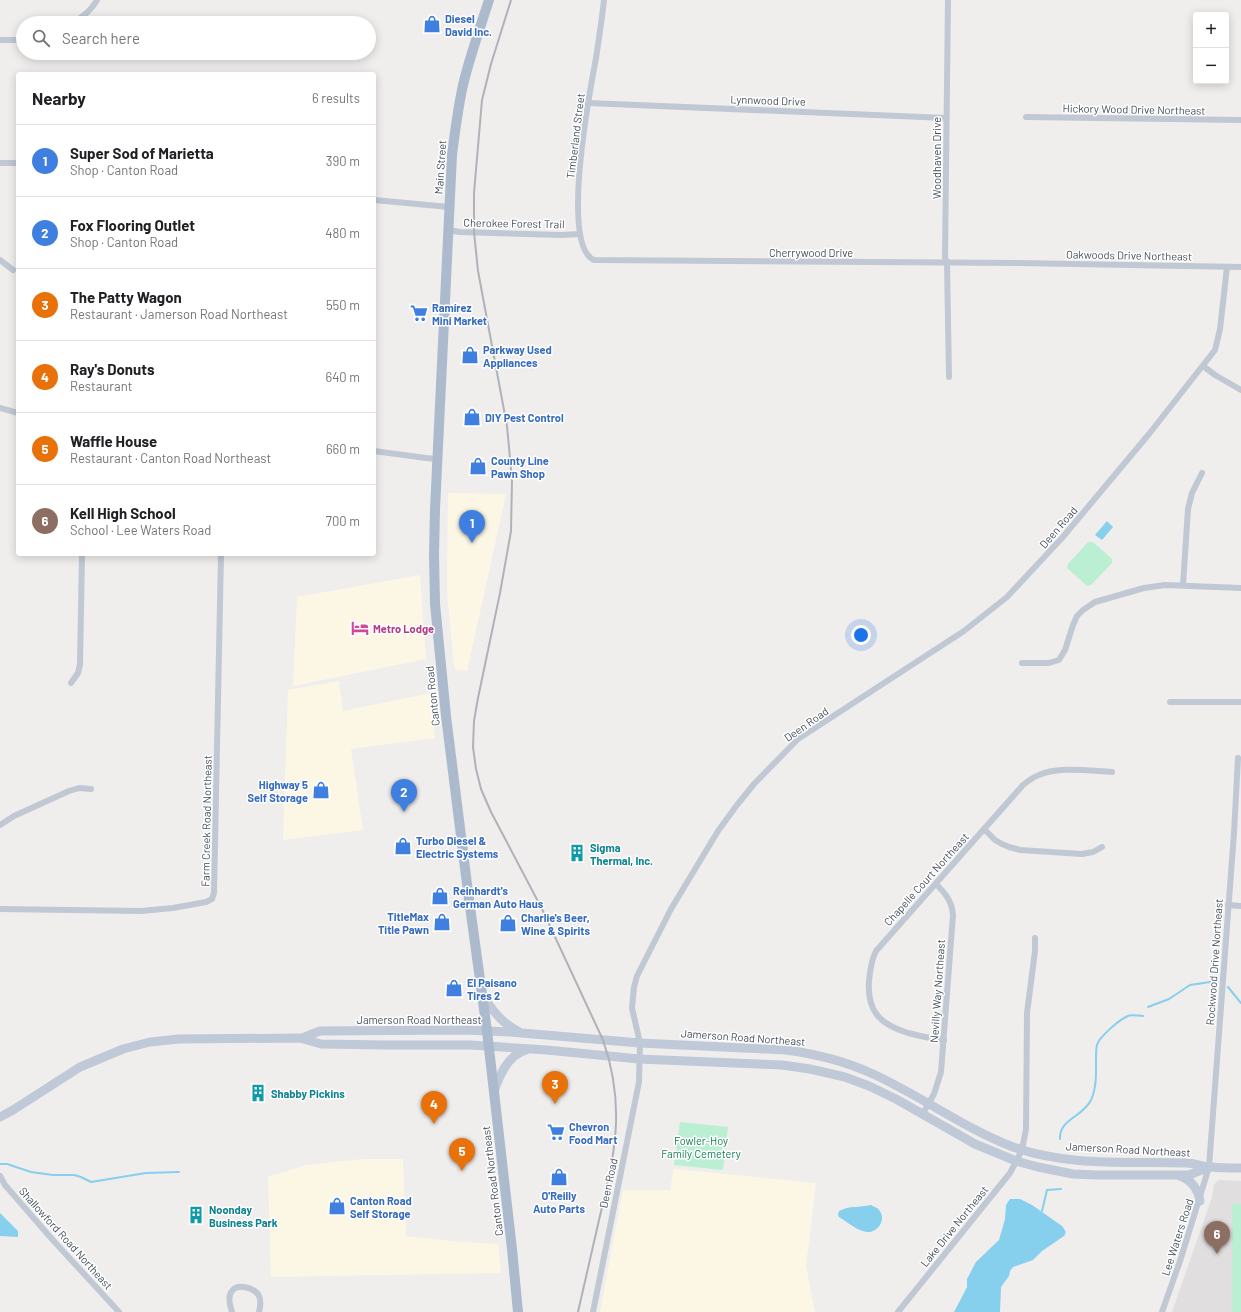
<!DOCTYPE html>
<meta charset="utf-8">
<style>
body{margin:0;font-family:Barlow,sans-serif;background:#f2f2f2;color:#202124}
.controls{position:absolute;right:12px;top:12px;display:grid;overflow:hidden;border-radius:4px;box-shadow:0 2px 10px #0003}
.controls button{width:36px;height:36px;display:grid;place-items:center;padding:0;border:0;border-bottom:1px solid #e0e0e0;background:#fff;color:#202124;font:20px sans-serif}
.you{position:absolute;left:861px;top:635px;width:14px;height:14px;margin:-10px;border:3px solid #fff;border-radius:50%;background:#1a73e8;box-shadow:0 0 0 6px #1a73e833}
.badge{display:grid;place-items:center;width:26px;height:26px;border-radius:50%;background:#0b8043;color:#fff;font-size:13px;font-weight:700}
.pin{position:absolute;translate:-50% -33px;filter:drop-shadow(0 1px 2px #0008)}
.pin::after{content:'';position:absolute;top:21px;width:14px;height:12px;background:inherit;clip-path:polygon(0 0,100% 0,50% 100%)}
.list{margin:0;padding:0;list-style:none}
h2{display:flex;justify-content:space-between;align-items:center;height:52px;margin:0;padding:0 16px;font-size:17px}
h2 small{font-size:13px;font-weight:400;color:#757577}
.list li{display:grid;grid-template-columns:26px 1fr auto;gap:12px;align-items:center;box-sizing:border-box;height:72px;padding:0 16px;border-top:1px solid #e0e0e0}
.list b{display:block;font-size:15px;white-space:nowrap}
.list p{margin:0;font-size:13px;white-space:nowrap;color:#757577}
.list em{font-size:13px;font-style:normal;color:#757577}
.icon{flex:none;width:22px;height:22px;fill:none;stroke:currentColor;stroke-width:2;stroke-linecap:round;stroke-linejoin:round}
.map{position:relative;flex:none;width:1241px;height:1312px;overflow:hidden}
.search{position:absolute;background:#fff;box-shadow:0 2px 10px #0003;left:16px;top:16px;width:360px;height:44px;display:flex;align-items:center;gap:10px;box-sizing:border-box;padding:0 14px;border-radius:22px;color:#757577;font-size:15px}
.panel{position:absolute;background:#fff;box-shadow:0 2px 10px #0003;left:16px;top:72px;width:360px;height:484px;border-radius:4px}
.map>svg:first-child{display:block}
.commercial{fill:#fcf7e5}
.education{fill:#e1dedf}
.green{fill:#baefd3}
.water{fill:#86cfed}
.lines{fill:none;stroke-linecap:round;stroke-linejoin:round}
.stream{stroke:#86cfed;stroke-width:2}
.street{stroke:#c0c8d3;stroke-width:6}
.secondary{stroke:#bfc9d7;stroke-width:9}
.primary{stroke:#acbacd;stroke-width:10}
.rail{stroke:#afb2b8;stroke-width:2}
.labels{text-anchor:middle;dominant-baseline:central;stroke-width:3;stroke-linejoin:round;paint-order:stroke}
.shop-label{font-size:11px;font-weight:bold;fill:#366cbe;stroke:#fff;text-anchor:start}
.street-label{font-size:11px;fill:#454f5b;stroke:#fff}
.hotel-label{font-size:11px;font-weight:bold;fill:#b23c85;stroke:#fff;text-anchor:start}
.culture-label{font-size:11px;font-weight:bold;fill:#0d838f;stroke:#fff;text-anchor:start}
.park-label{font-size:11px;fill:#147e52;stroke:#fff}
</style>
<div class="map">
<svg width="1241" height="1312" viewBox="0 0 1241 1312">
<rect width="100%" height="100%" fill="#f0eded"/>
<g class="commercial">
<polygon points="448,493 506,494 467,671 456,670 454,666 447,591"/>
<polygon points="420,575 426,659 293,686 297,597"/>
<polygon points="339,681 343,711 431,693 435,738 351,749 363,830 283,840 288,690"/>
<polygon points="363,1159 403,1159 406,1236 451,1241 498,1244 501,1273 271,1277 268,1177 306,1165"/>
<polygon points="674,1169 816,1183 806,1266 815,1312 600,1312 623,1190 670,1190"/>
</g>
<polygon class="education" points="1220,1180 1241,1181 1241,1312 1172,1312 1212,1197 1214,1185 1216,1182"/>
<g class="green">
<polygon points="1088,542 1093,542 1112,559 1112,563 1091,585 1087,586 1067,568 1068,564"/>
<polygon points="680,1122 728,1127 723,1170 674,1165"/>
<rect x="1232" y="1204" width="9" height="108"/>
</g>
<g class="water">
<polygon points="1107,521 1113,527 1102,540 1095,535"/>
<path d="M1010 1199H1020L1032 1205 1062 1226C1065 1230 1067 1232 1064 1236L1042 1251 1033 1260 1013 1267 1010 1271 1009 1276 1001 1287 1000 1312H954L964 1293 967 1287V1279L976 1262 999 1240 1005 1219 1006 1205Z"/>
<path d="M871 1205C874 1207 877 1207 879 1210 887 1219 878 1233 867 1232 858 1231 847 1222 839 1217L838 1215 839 1211C850 1205 859 1208 871 1205Z"/>
<polygon points="0,1213 18,1231 18,1237 0,1236"/>
</g>
<g class="lines">
<g class="stream">
<polyline points="1228,987 1241,1003"/>
<polyline points="1148,1007 1169,999 1190,985 1210,982 1217,984"/>
<path d="M1060 1139C1059 1119 1083 1117 1091 1100 1097 1087 1096 1072 1096 1058 1096 1054 1096 1049 1097 1045 1099 1037 1120 1019 1128 1016 1131 1014 1138 1016 1143 1016"/>
<polyline points="0,1164 7,1164 31,1172 53,1175 74,1175 81,1177 91,1182 146,1173 179,1172"/>
<polyline points="1042,1211 1047,1190 1061,1189"/>
</g>
<g class="street">
<path d="M604 0C602 19 599 38 596 58 590 90 560 245 594 260L1018 263 1241 267"/>
<polyline points="948,0 945,258 947,262 949,377"/>
<path d="M72 23C83 17 91 11 97 0"/>
<polyline points="0,40 23,40"/>
<polyline points="588,103 946,118"/>
<polyline points="1026,117 1241,120"/>
<polyline points="0,163 18,163"/>
<polyline points="374,200 449,207"/>
<polyline points="448,230 460,232 561,235 580,234"/>
<polyline points="0,260 13,270"/>
<polyline points="1203,366 1215,375 1241,390"/>
<polyline points="0,408 18,413"/>
<polyline points="374,451 426,458 438,459"/>
<polyline points="1183,585 1188,509 1192,493 1202,473"/>
<polyline points="1022,663 1049,663 1059,660 1065,650 1073,625 1077,616 1083,610 1095,602 1144,588 1165,585 1241,588"/>
<polyline points="71,683 78,673 80,664 82,554"/>
<polyline points="1170,702 1241,702"/>
<polyline points="0,825 14,816 69,791 79,788 91,789"/>
<polyline points="984,829 995,840 1002,844 1009,847 1020,850 1082,854 1093,852 1102,847"/>
<polyline points="1228,905 1241,906"/>
<polyline points="0,909 141,911 173,908 206,902 212,899 214,893 221,554"/>
<path d="M944 1040C932 1039 920 1036 908 1033 880 1024 867 1012 869 981 870 970 871 961 876 951L1023 785C1028 781 1033 777 1039 775 1058 766 1091 771 1112 772"/>
<path d="M922 1115 934 1094 941 1072 953 915C952 901 945 893 936 884"/>
<polyline points="0,1176 5,1185 51,1238 119,1312"/>
<path d="M232 1312C230 1306 227 1296 232 1291 238 1283 255 1288 259 1296 261 1300 260 1308 259 1312"/>
<polyline points="593,1312 639,1082 640,1043 632,1008 634,987 637,976 671,909 718,831 737,805 754,784 798,739 964,631 1007,597 1062,538 1149,434 1215,350 1220,329 1227,267"/>
<polyline points="898,1312 1010,1173 1022,1150 1026,1129 1027,1013 1035,951 1035,938"/>
<polyline points="1162,1312 1180,1261 1209,1167 1234,833 1238,758"/>
</g>
<g class="secondary">
<path d="M482 994C491 1009 502 1024 518 1031"/>
<path d="M302 1038 320 1031 464 1030 510 1032 640 1043 786 1050C816 1054 845 1061 873 1074 921 1096 964 1128 1013 1147 1069 1167 1129 1161 1187 1163 1195 1163 1203 1167 1211 1167 1221 1168 1231 1168 1241 1168"/>
<path d="M494 1092C499 1076 508 1055 526 1050"/>
<polyline points="0,1117 13,1110 80,1067 123,1049 150,1042 179,1039 300,1038 321,1044 385,1045 470,1045 547,1050 639,1059 782,1065 810,1069 845,1077 869,1086 896,1099 975,1144 1016,1161 1038,1167 1073,1174 1096,1175 1189,1175 1209,1167"/>
<path d="M1180 1176C1191 1180 1198 1189 1200 1201"/>
</g>
<path class="primary" d="M489 0C480 28 470 56 463 85 458 108 455 131 452 155L435 509 434 554 435 604 446 716 468 892 487 1031 512 1249 518 1312"/>
<path class="rail" d="M511 0 491 64 482 100 474 193V232L478 271 507 426 512 480 511 531 500 593 478 698 474 721 473 747 476 769 481 789 491 812 542 909 603 1040C626 1106 615 1154 599 1220 592 1251 585 1281 578 1312"/>
</g>
<defs>
<g id="shop-bare" transform="scale(1.38)"><path d="M-5-2.5h2.3a2.7 3.5 0 0 1 5.4 0H5L5.5 6h-11ZM-1.5-2.5h3a1.5 2.3 0 0 0-3 0Z" fill="#3f7fe0" stroke="#fff" stroke-width="2.5" paint-order="stroke"/></g>
<g id="supermarket-bare" transform="scale(1.38)"><path d="M-6-5.5h2.5l.6 2H6L4.5 2H-2.5L-4.4-4H-6ZM-1.5 3.2a1.3 1.3 0 1 0 .1 0ZM3 3.2a1.3 1.3 0 1 0 .1 0Z" fill="#3f7fe0" stroke="#fff" stroke-width="2.5" paint-order="stroke"/></g>
<g id="hotel-bare" transform="scale(1.38)"><path d="M-6-4.5h1.5V1H6V5H4.5V3h-9V5H-6ZM-4 0a1.8 1.8 0 1 1 3.6 0ZM.5 0V-2.5h3Q6-2.5 6 0Z" fill="#d1479c" stroke="#fff" stroke-width="2.5" paint-order="stroke"/></g>
<g id="building-bare" transform="scale(1.38)"><path d="M-4-6H4V6H1V3H-1V6H-4ZM-2.5-4.3h1.7v1.8h-1.7ZM.8-4.3h1.7v1.8H.8ZM-2.5-1h1.7V.8h-1.7ZM.8-1h1.7V.8H.8Z" fill="#0f9aa8" stroke="#fff" stroke-width="2.5" paint-order="stroke"/></g>
</defs>
<g fill-rule="evenodd">
<use href="#shop-bare" x="432" y="24"/>
<use href="#supermarket-bare" x="419" y="313"/>
<use href="#shop-bare" x="470" y="355"/>
<use href="#shop-bare" x="472" y="417"/>
<use href="#shop-bare" x="478" y="466"/>
<use href="#hotel-bare" x="360" y="628"/>
<use href="#shop-bare" x="321" y="790"/>
<use href="#shop-bare" x="403" y="846"/>
<use href="#building-bare" x="577" y="853"/>
<use href="#shop-bare" x="440" y="896"/>
<use href="#shop-bare" x="442" y="922"/>
<use href="#shop-bare" x="508" y="923"/>
<use href="#shop-bare" x="454" y="988"/>
<use href="#building-bare" x="258" y="1093"/>
<use href="#supermarket-bare" x="556" y="1132"/>
<use href="#shop-bare" x="559" y="1177"/>
<use href="#shop-bare" x="337" y="1206"/>
<use href="#building-bare" x="196" y="1215"/>
</g>
<g class="labels">
<g class="shop-label">
<text x="445" y="18">Diesel<tspan x="445" dy="13">David Inc.</tspan></text>
<text x="432" y="307">Ramírez<tspan x="432" dy="13">Mini Market</tspan></text>
<text x="483" y="349">Parkway Used<tspan x="483" dy="13">Appliances</tspan></text>
<text x="485" y="417">DIY Pest Control</text>
<text x="491" y="460">County Line<tspan x="491" dy="13">Pawn Shop</tspan></text>
<text x="308" y="784" text-anchor="end">Highway 5<tspan x="308" dy="13">Self Storage</tspan></text>
<text x="416" y="840">Turbo Diesel &amp;<tspan x="416" dy="13">Electric Systems</tspan></text>
<text x="453" y="890">Reinhardt's<tspan x="453" dy="13">German Auto Haus</tspan></text>
<text x="429" y="916" text-anchor="end">TitleMax<tspan x="429" dy="13">Title Pawn</tspan></text>
<text x="521" y="917">Charlie's Beer,<tspan x="521" dy="13">Wine &amp; Spirits</tspan></text>
<text x="467" y="982">El Paisano<tspan x="467" dy="13">Tires 2</tspan></text>
<text x="569" y="1126">Chevron<tspan x="569" dy="13">Food Mart</tspan></text>
<text x="559" y="1195" text-anchor="middle">O'Reilly<tspan x="559" dy="13">Auto Parts</tspan></text>
<text x="350" y="1200">Canton Road<tspan x="350" dy="13">Self Storage</tspan></text>
</g>
<g class="street-label">
<text transform="translate(768 100) rotate(2)">Lynnwood Drive</text>
<text transform="translate(1134 109) rotate(1)">Hickory Wood Drive Northeast</text>
<text transform="translate(575 136) rotate(-83)">Timberland Street</text>
<text transform="translate(936 158) rotate(-90)">Woodhaven Drive</text>
<text transform="translate(440 167) rotate(-86)">Main Street</text>
<text transform="translate(514 223) rotate(1)">Cherokee Forest Trail</text>
<text x="811" y="252">Cherrywood Drive</text>
<text transform="translate(1129 255) rotate(1)">Oakwoods Drive Northeast</text>
<text transform="translate(1058 527) rotate(-49)">Deen Road</text>
<text transform="translate(432 696) rotate(-96)">Canton Road</text>
<text transform="translate(806 724) rotate(-35)">Deen Road</text>
<text transform="translate(206 821) rotate(-89)">Farm Creek Road Northeast</text>
<text transform="translate(926 879) rotate(-48)">Chapelle Court Northeast</text>
<text transform="translate(1214 962) rotate(-86)">Rockwood Drive Northeast</text>
<text transform="translate(937 991) rotate(-86)">Nevilly Way Northeast</text>
<text x="419" y="1019">Jamerson Road Northeast</text>
<text transform="translate(743 1037) rotate(4)">Jamerson Road Northeast</text>
<text transform="translate(1128 1149) rotate(3)">Jamerson Road Northeast</text>
<text transform="translate(492 1181) rotate(-97)">Canton Road Northeast</text>
<text transform="translate(608 1183) rotate(-78)">Deen Road</text>
<text transform="translate(954 1226) rotate(-51)">Lake Drive Northeast</text>
<text transform="translate(1177 1237) rotate(-72)">Lee Waters Road</text>
<text transform="translate(66 1238) rotate(48)">Shallowford Road Northeast</text>
</g>
<g class="hotel-label">
<text x="373" y="628">Metro Lodge</text>
</g>
<g class="culture-label">
<text x="590" y="847">Sigma<tspan x="590" dy="13">Thermal, Inc.</tspan></text>
<text x="271" y="1093">Shabby Pickins</text>
<text x="209" y="1209">Noonday<tspan x="209" dy="13">Business Park</tspan></text>
</g>
<g class="park-label">
<text x="701" y="1140">Fowler-Hoy<tspan x="701" dy="13">Family Cemetery</tspan></text>
</g>
</g>
</svg>
<div class="controls">
<button>+</button>
<button>−</button>
</div>
<div class="you"></div>
<div class="pin badge" style="left:472px;top:543px;background:#3f7fe0">1</div>
<div class="pin badge" style="left:404px;top:812px;background:#3f7fe0">2</div>
<div class="pin badge" style="left:555px;top:1104px;background:#e8710a">3</div>
<div class="pin badge" style="left:434px;top:1124px;background:#e8710a">4</div>
<div class="pin badge" style="left:462px;top:1171px;background:#e8710a">5</div>
<div class="pin badge" style="left:1217px;top:1254px;background:#8d6e63">6</div>
<div class="search"><svg class="icon" aria-label="search" viewBox="0 0 24 24"><circle cx="10" cy="10" r="6"/><path d="M15 15l6 6"/></svg>Search here</div>
<section class="panel">
<h2>Nearby<small>6 results</small></h2>
<ul class="list">
<li><span class="badge" style="background:#3f7fe0">1</span><div><b>Super Sod of Marietta</b><p>Shop · Canton Road</p></div><em>390 m</em></li>
<li><span class="badge" style="background:#3f7fe0">2</span><div><b>Fox Flooring Outlet</b><p>Shop · Canton Road</p></div><em>480 m</em></li>
<li><span class="badge" style="background:#e8710a">3</span><div><b>The Patty Wagon</b><p>Restaurant · Jamerson Road Northeast</p></div><em>550 m</em></li>
<li><span class="badge" style="background:#e8710a">4</span><div><b>Ray's Donuts</b><p>Restaurant</p></div><em>640 m</em></li>
<li><span class="badge" style="background:#e8710a">5</span><div><b>Waffle House</b><p>Restaurant · Canton Road Northeast</p></div><em>660 m</em></li>
<li><span class="badge" style="background:#8d6e63">6</span><div><b>Kell High School</b><p>School · Lee Waters Road</p></div><em>700 m</em></li>
</ul>
</section>
</div>
